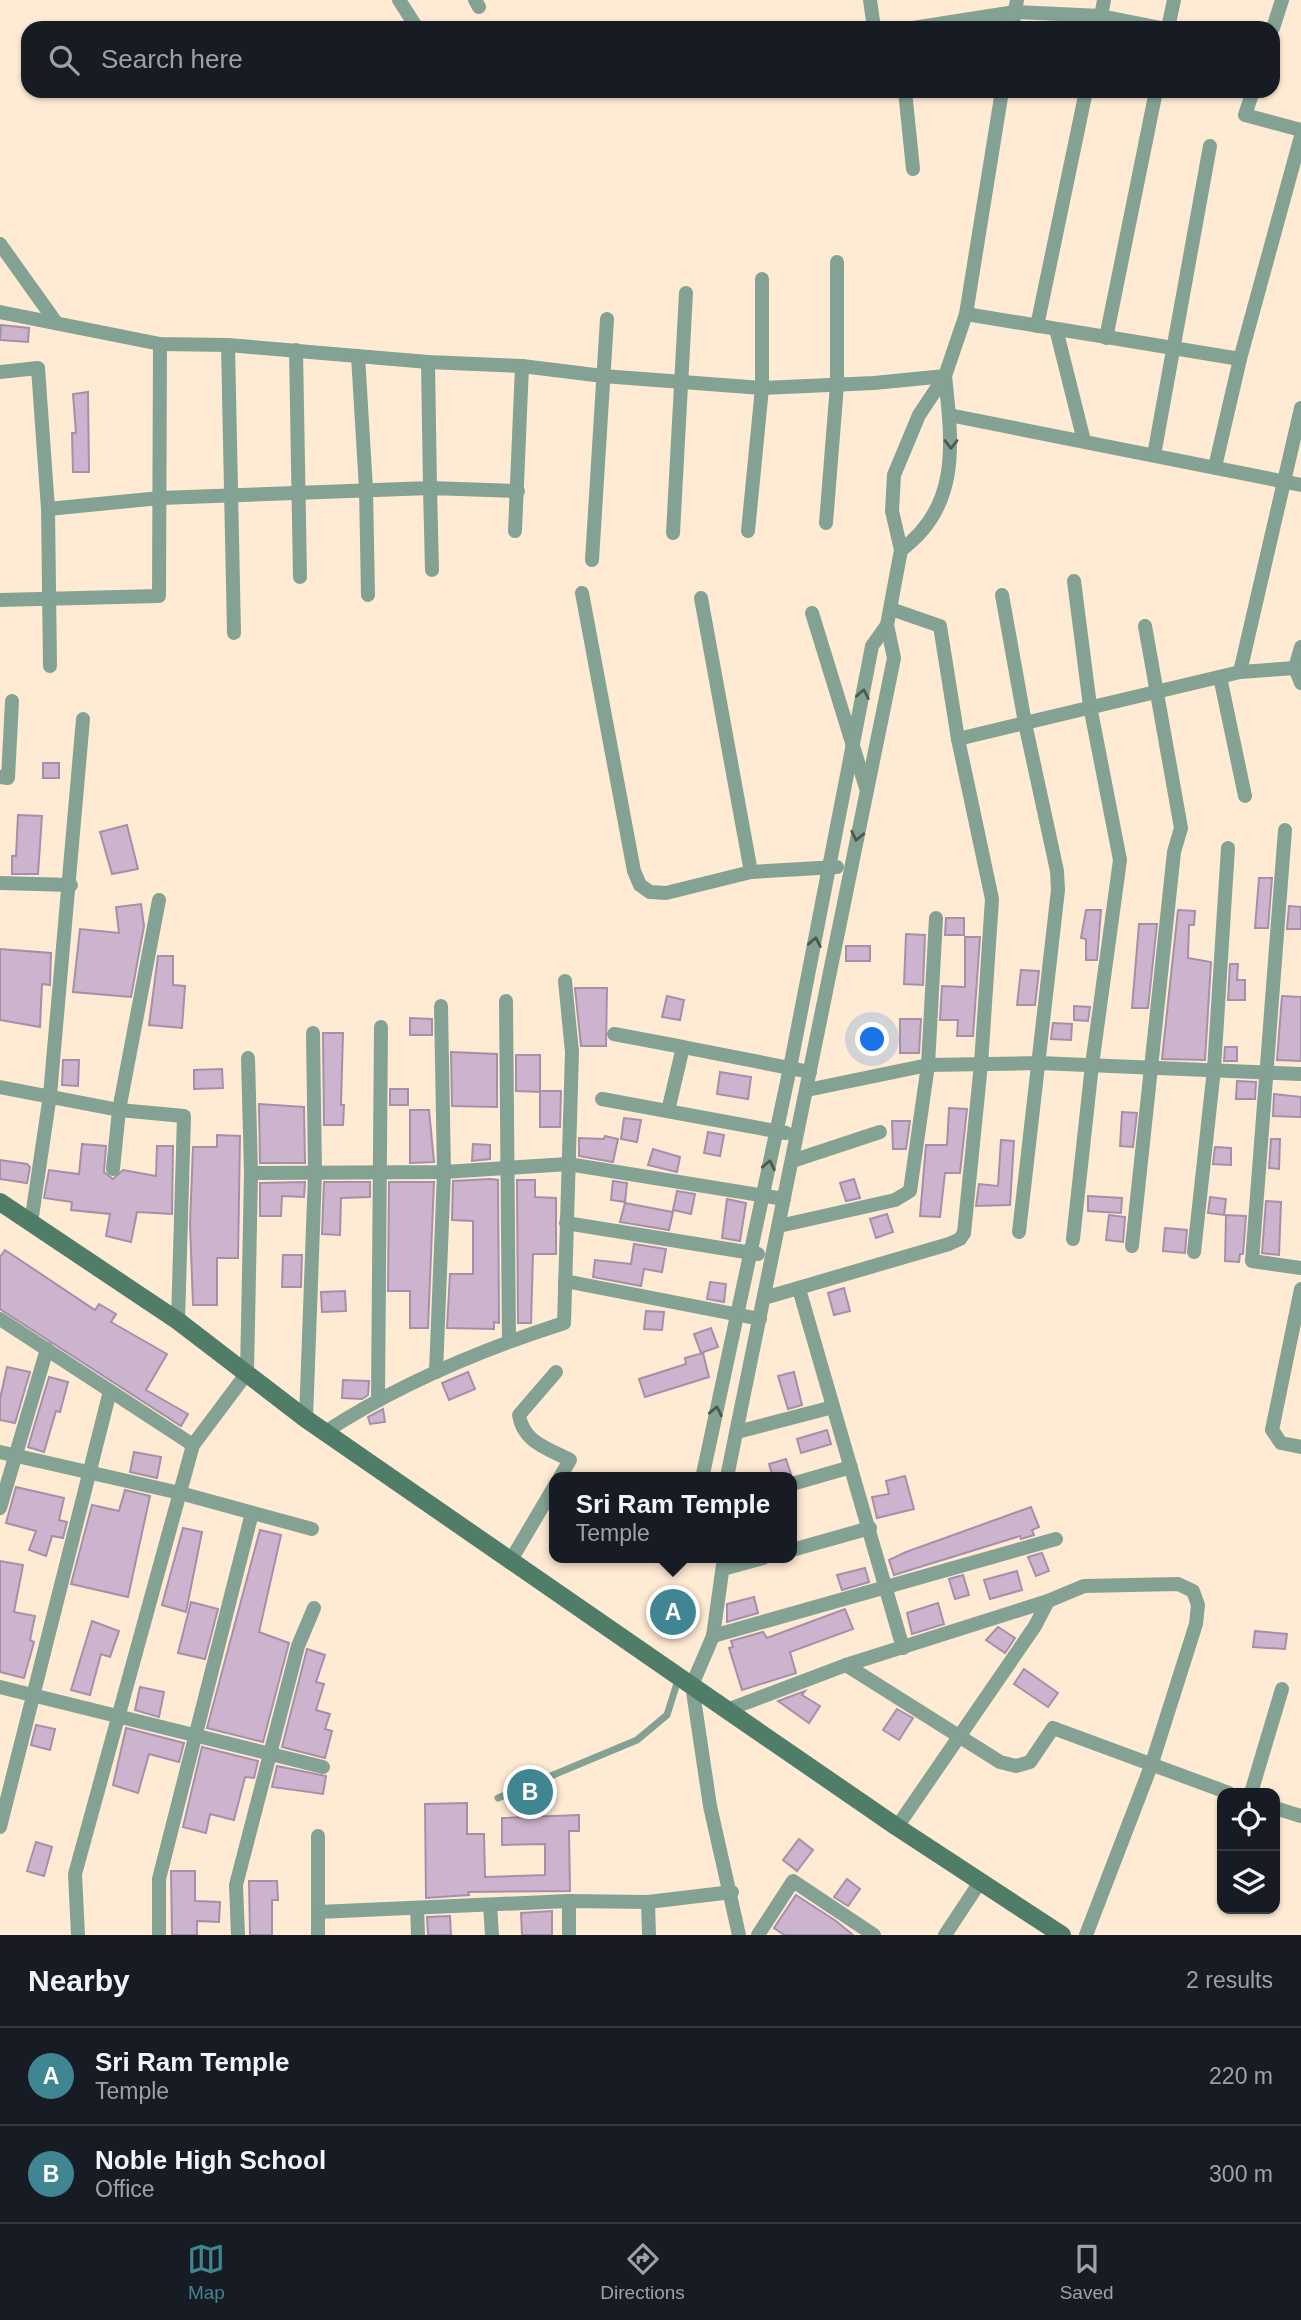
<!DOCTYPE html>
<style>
body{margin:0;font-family:Helvetica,sans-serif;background:#242831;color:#f1f3f6}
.controls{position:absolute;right:21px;bottom:21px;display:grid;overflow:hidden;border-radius:14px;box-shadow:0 2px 5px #0004}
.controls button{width:63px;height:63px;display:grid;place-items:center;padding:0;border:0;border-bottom:2px solid #363941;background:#171b24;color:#f1f3f6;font:35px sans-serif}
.you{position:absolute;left:873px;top:1040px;width:24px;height:24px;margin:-18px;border:5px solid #fff;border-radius:50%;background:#1a73e8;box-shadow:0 0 0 10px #1a73e833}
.badge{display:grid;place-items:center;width:46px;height:46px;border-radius:50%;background:#408592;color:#fff;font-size:23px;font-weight:700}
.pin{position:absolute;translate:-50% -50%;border:4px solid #fff;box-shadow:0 2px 7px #0006}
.popup{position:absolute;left:549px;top:1472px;width:248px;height:91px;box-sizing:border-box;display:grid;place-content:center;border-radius:14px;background:#171b24;filter:drop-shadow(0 2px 5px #0005);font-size:23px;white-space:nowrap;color:#9ea1a6}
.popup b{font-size:26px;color:#f1f3f6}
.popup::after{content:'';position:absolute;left:50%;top:100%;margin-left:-14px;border:14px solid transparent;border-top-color:#171b24}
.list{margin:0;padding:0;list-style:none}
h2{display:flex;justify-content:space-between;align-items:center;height:91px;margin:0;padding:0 28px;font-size:30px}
h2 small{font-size:23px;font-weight:400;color:#9ea1a6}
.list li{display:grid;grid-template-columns:46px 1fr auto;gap:21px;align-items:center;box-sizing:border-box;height:98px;padding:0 28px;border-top:2px solid #363941}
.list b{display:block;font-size:26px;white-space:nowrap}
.list p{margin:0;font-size:23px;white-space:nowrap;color:#9ea1a6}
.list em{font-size:23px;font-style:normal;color:#9ea1a6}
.icon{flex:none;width:38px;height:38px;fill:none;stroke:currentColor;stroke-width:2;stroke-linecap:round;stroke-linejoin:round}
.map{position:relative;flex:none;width:1301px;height:1935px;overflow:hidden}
.search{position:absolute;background:#171b24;box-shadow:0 2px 5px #0004;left:21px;right:21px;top:21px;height:77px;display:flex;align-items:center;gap:18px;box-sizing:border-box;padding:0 24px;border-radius:21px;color:#9ea1a6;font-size:26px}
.sheet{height:287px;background:#171b24}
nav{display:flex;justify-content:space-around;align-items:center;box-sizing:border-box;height:98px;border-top:2px solid #363941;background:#171b24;font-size:19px;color:#9ea1a6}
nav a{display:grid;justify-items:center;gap:4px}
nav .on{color:#408592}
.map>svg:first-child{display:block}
.building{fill:#ccb3ce;stroke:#a68fa8;stroke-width:2}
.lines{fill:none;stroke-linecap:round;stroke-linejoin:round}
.lane{stroke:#84a293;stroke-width:7}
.street{stroke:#84a293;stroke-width:14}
.secondary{stroke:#4f7d67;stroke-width:18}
.oneway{stroke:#4f584c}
</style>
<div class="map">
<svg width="1301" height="1935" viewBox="0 0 1301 1935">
<rect width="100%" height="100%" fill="#ffebd4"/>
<g class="building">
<polygon points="1,325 29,328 28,342 0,340"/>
<polygon points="88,392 89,472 73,472 72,433 76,433 73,394"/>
<rect x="43" y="763" width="16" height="15"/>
<polygon points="18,815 42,816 38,874 12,874 12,856 16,856"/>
<polygon points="127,825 138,869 112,874 100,832"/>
<polygon points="1259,878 1272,878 1268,928 1255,928"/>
<polygon points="141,904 144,926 131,997 73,992 80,929 119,933 116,907"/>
<polygon points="1289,906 1301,907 1301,929 1287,929"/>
<polygon points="1086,910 1101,910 1097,960 1086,960 1086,939 1081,938"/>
<polygon points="1178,910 1195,911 1194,925 1189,925 1188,958 1211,962 1205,1060 1162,1059"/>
<polygon points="946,918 964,918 964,935 945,935"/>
<polygon points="1139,924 1157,924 1148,1008 1132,1008"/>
<polygon points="906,934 925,935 923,985 904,984"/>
<polygon points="965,937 980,937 973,1036 957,1036 958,1020 940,1020 942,986 965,987"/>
<rect x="846" y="946" width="24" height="15"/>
<polygon points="0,949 51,953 50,985 42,984 40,1027 0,1020"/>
<polygon points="158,956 173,956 173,985 185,986 182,1028 149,1025"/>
<polygon points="1230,964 1238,964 1237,980 1245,980 1245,1000 1228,1000"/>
<polygon points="1021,970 1039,971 1035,1005 1017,1005"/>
<polygon points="575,988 607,988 606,1046 581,1046"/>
<polygon points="667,996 684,1000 680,1020 662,1017"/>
<polygon points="1282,996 1301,997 1301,1061 1277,1060"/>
<polygon points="1074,1006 1090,1007 1088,1021 1074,1020"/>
<polygon points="410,1018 432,1019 432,1035 410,1035"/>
<polygon points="900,1019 921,1019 919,1053 900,1053"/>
<polygon points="1053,1023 1072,1024 1071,1040 1051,1039"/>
<polygon points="323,1033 343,1033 341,1105 344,1105 343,1125 324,1125"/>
<polygon points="1225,1047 1237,1047 1237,1061 1224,1061"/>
<polygon points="451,1052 497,1054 497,1107 452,1106"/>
<polygon points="516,1055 540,1055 540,1092 516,1091"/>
<polygon points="63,1060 79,1060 78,1086 62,1085"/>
<polygon points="222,1069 223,1088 194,1089 194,1070"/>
<polygon points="720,1072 751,1077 748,1099 717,1094"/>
<polygon points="1237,1081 1256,1082 1255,1099 1236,1099"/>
<rect x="390" y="1089" width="18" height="16"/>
<polygon points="540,1091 561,1091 560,1127 540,1127"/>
<polygon points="1274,1094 1301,1097 1301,1117 1273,1116"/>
<polygon points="259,1104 304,1107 305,1163 260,1163"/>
<polygon points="949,1108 967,1109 960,1173 945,1173 940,1217 920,1216 926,1145 947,1145"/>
<polygon points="410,1110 429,1110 434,1162 410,1163"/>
<polygon points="1122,1112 1137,1113 1133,1147 1120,1146"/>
<polygon points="624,1118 641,1120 637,1142 621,1139"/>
<polygon points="892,1121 910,1121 906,1149 893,1149"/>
<polygon points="708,1132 724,1135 720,1156 704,1153"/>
<polygon points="217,1135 240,1136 238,1258 217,1258 217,1305 193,1305 190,1224 193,1147 217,1147"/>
<polygon points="605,1136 618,1139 613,1162 579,1156 579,1138 604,1139"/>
<polygon points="1271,1139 1280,1139 1279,1169 1269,1168"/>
<polygon points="1001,1140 1014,1141 1010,1205 976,1206 979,1184 998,1186"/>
<polygon points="82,1144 106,1146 104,1172 113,1179 123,1170 156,1176 157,1146 173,1146 172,1214 137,1212 131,1242 106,1236 110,1214 71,1210 72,1202 44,1198 49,1170 79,1174"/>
<polygon points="473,1144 490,1145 490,1159 472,1161"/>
<polygon points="1215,1147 1231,1148 1231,1165 1213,1164"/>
<polygon points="653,1149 680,1157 677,1172 648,1165"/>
<polygon points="0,1160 27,1164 30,1167 27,1183 0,1179"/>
<polygon points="490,1179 498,1180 499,1323 494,1322 494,1329 447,1328 450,1274 473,1274 473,1221 452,1220 453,1181"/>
<polygon points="854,1179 860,1198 846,1201 840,1183"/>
<polygon points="517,1180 535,1180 535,1197 556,1198 556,1254 533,1254 531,1323 518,1323"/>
<polygon points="613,1181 627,1183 625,1202 611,1200"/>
<polygon points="305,1182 304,1197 282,1196 281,1216 260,1216 260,1183"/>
<polygon points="324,1182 370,1182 370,1197 341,1198 340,1235 322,1234"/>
<polygon points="389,1182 434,1182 428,1328 410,1328 410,1291 388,1291"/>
<polygon points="677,1191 695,1194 691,1214 673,1210"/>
<polygon points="1088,1196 1122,1198 1121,1213 1088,1211"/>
<polygon points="1210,1197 1226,1199 1224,1215 1208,1213"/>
<polygon points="727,1199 746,1203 740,1241 722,1238"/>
<polygon points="1266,1201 1281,1202 1279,1255 1262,1253"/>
<polygon points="625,1203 673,1212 669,1230 620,1222"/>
<polygon points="887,1214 893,1232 876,1238 870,1219"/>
<polygon points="1109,1215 1125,1217 1123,1242 1106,1240"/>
<polygon points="1226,1215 1246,1216 1243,1254 1240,1254 1239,1262 1225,1261"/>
<polygon points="1165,1228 1187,1230 1185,1253 1163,1251"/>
<polygon points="634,1244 666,1249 662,1272 644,1269 641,1286 593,1277 595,1260 631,1264"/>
<polygon points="5,1250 95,1310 99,1304 116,1314 111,1322 167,1354 146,1390 188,1414 181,1426 0,1309 0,1257"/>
<polygon points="283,1255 302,1255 301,1287 282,1287"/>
<polygon points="710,1282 726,1284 724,1302 707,1299"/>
<polygon points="844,1288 850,1311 834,1315 828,1293"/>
<polygon points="345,1291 346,1311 322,1312 321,1292"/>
<polygon points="646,1311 664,1312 662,1330 644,1329"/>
<polygon points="711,1328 718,1347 701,1353 694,1334"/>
<polygon points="703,1353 709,1377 645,1397 639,1379 686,1364 685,1358"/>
<polygon points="7,1367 30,1372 15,1423 0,1420 0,1399"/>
<polygon points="468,1372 475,1389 449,1400 442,1383"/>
<polygon points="794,1372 802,1405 788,1409 778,1376"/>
<polygon points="49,1377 68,1382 60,1412 56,1411 44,1452 28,1447"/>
<polygon points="343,1380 369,1381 368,1395 362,1399 342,1398"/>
<polygon points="383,1409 385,1422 370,1424 368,1417"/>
<polygon points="827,1430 831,1444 801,1453 797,1439"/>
<polygon points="134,1452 161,1457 157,1478 130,1472"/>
<polygon points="786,1459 791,1474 773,1477 769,1464"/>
<polygon points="905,1476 914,1509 877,1518 872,1497 889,1494 886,1481"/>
<polygon points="16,1487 64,1498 59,1520 67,1522 63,1538 52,1536 46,1556 29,1550 36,1531 6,1523"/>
<polygon points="125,1490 150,1496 128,1597 71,1584 92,1505 119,1511"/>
<polygon points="1031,1507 1039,1527 1032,1530 1034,1535 1021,1539 1020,1536 894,1575 889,1560 906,1552"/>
<polygon points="183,1528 202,1532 186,1612 162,1605"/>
<polygon points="260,1530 281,1535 259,1632 289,1643 263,1742 207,1728"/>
<polygon points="1042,1553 1049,1571 1036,1576 1028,1557"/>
<polygon points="0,1561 23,1565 14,1612 35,1616 30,1640 34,1642 24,1678 0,1672"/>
<polygon points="865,1568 869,1582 842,1590 837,1575"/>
<polygon points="1017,1571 1022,1590 990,1599 984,1580"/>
<polygon points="963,1575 969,1595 955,1599 949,1579"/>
<polygon points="754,1597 758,1613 727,1622 727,1604"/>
<polygon points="191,1602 218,1609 205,1659 178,1653"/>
<polygon points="938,1603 944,1624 912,1634 907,1613"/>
<polygon points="845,1609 853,1629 790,1652 796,1673 742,1690 729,1648 733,1647 731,1641 763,1632 767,1638"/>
<polygon points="92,1621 119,1631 110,1657 101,1654 90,1695 71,1690"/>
<polygon points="998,1627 1015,1638 1005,1653 986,1640"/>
<polygon points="1255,1631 1287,1634 1285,1649 1253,1647"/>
<polygon points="307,1649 325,1655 316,1682 324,1684 316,1710 330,1714 325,1729 332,1731 325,1758 282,1747"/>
<polygon points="1024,1669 1058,1693 1048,1707 1014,1684"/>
<polygon points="140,1687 164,1692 159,1717 135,1710"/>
<polygon points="805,1691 802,1695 820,1706 809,1723 778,1701"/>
<polygon points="897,1709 913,1718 899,1740 883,1730"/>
<polygon points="36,1725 55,1729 50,1750 31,1745"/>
<polygon points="126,1728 184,1743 179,1762 149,1754 138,1793 113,1785"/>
<polygon points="202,1747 258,1761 254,1778 245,1777 234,1820 210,1814 206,1833 183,1827"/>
<polygon points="277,1766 326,1776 323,1794 272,1787"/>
<polygon points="467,1803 467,1834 484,1834 485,1877 545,1875 545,1844 502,1845 502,1818 579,1815 579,1831 569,1831 570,1891 468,1892 469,1895 426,1898 425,1804"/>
<polygon points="799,1839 813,1850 797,1871 783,1860"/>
<polygon points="36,1842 52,1847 44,1876 27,1871"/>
<polygon points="171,1871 195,1871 195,1901 220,1902 219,1922 197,1921 197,1935 172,1935"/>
<polygon points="847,1879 860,1889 848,1906 834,1897"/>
<polygon points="249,1881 277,1881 278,1900 272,1900 272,1935 250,1935"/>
<polygon points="796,1895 836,1921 853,1935 784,1935 774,1928"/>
<polygon points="552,1911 552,1935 522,1935 521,1913"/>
<polygon points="450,1916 451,1935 428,1935 427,1917"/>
</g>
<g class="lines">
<polyline class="lane" points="498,1798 637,1740 667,1715 678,1680"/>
<g class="street">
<polyline points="399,0 417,28"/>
<polyline points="475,0 479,7"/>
<polyline points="870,0 874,28"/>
<polyline points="913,28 1015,12 1101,16 1161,28"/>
<polyline points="1012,28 1017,0"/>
<polyline points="1099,28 1104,0"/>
<polyline points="1168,28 1174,0"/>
<polyline points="1273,28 1282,0"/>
<polyline points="905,91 913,169"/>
<polyline points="1253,91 1245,115 1301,130"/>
<polyline points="0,244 55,321"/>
<polyline points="0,312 160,344 228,345 428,362 522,366 603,376 762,388 874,383 945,376"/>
<polyline points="966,314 1240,359"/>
<polyline points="1037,326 1086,91"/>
<polyline points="1056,329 1084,441"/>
<polyline points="1106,338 1156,91"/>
<polyline points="228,345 234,633"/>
<polyline points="296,350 300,577"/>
<polyline points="358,356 366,489 368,595"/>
<polyline points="0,372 38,368 48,509 160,498 430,488 428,362"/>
<polyline points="949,415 1301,485"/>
<polyline points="1154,455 1210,146"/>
<polyline points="1215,467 1240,359 1301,136"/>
<polyline points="48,509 50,666"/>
<polyline points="826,523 837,385 837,262"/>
<polyline points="515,531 522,366"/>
<polyline points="748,531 762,388 762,279"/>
<polyline points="673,533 686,293"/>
<path d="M901 550C961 506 952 442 945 376"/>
<polyline points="592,560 607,319"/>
<polyline points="432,570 430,488 518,491"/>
<polyline points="582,593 634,871 640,885 650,892 666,893 751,872 837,867"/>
<polyline points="701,598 751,872"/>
<polyline points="0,600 159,596 160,344"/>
<polyline points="812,613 866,788"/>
<polyline points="1301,647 1295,668 1301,683"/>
<polyline points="1240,672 1301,408"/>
<polyline points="1220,677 1245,796"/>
<polyline points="958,739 1025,723 1002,595"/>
<polyline points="0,777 8,778 12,701"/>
<polyline points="1285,830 1252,1261 1301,1268"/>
<polyline points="0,883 71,885"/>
<polyline points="506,1001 509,1341"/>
<polyline points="614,1034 683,1047 668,1111"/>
<polyline points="683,1047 810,1072"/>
<polyline points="0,1087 119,1110 184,1116 178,1321"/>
<polyline points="807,1090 928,1065 1039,1063 1301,1074"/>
<polyline points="602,1099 786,1133"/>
<polyline points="792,1161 880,1132"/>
<polyline points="113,1169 119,1110 159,900"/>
<polyline points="251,1173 444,1172 568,1164 784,1199"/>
<polyline points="31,1223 50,1095 83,719"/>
<polyline points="566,1223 758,1254"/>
<polyline points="779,1226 895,1200 910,1191 928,1065 936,918"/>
<polyline points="1019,1232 1058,890 1057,871 1025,723 1240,672 1295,668"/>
<polyline points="1073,1239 1092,1065 1120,860 1090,706 1074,581"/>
<polyline points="1132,1246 1174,852 1181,828 1145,626"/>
<polyline points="1194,1252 1214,1069 1228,848"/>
<polyline points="565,1281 760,1319"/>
<polyline points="799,1289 903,1648"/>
<polyline points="1301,1289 1272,1430 1281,1443 1301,1447"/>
<polyline points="764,1298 949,1244 960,1239 964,1233 981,1064 992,899 958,739 940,626 891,609"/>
<polyline points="0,1319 193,1445"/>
<polyline points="436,1372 444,1172 441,1006"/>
<path d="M556 1372 519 1415C523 1442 547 1448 570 1460L560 1477"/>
<polyline points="378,1398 381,1027"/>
<polyline points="306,1419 315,1173 313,1033"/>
<path d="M325 1432C399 1384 480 1350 564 1323L572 1052 565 981"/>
<polyline points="737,1432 833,1407"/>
<polyline points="0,1452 180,1493 312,1529"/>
<polyline points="706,1477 703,1474 790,1068 872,646 887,625"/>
<polyline points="727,1477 894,658 887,625 901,550 892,511 894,475 919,415 945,376 966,314 1002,91"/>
<polyline points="792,1484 851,1467"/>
<polyline points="0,1508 47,1349"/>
<polyline points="792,1550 870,1528"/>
<polyline points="724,1558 713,1636 692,1685 710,1806 739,1935"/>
<polyline points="511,1560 554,1487"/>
<polyline points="723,1569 763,1558"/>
<polyline points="713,1636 1056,1539"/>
<polyline points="846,1665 1000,1762 1016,1766 1030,1762 1053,1728 1229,1793"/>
<polyline points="0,1687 323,1767"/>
<polyline points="727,1710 846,1665 1048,1601 1084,1586 1178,1584 1193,1591 1198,1605 1196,1624 1151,1766 1086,1935"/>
<polyline points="1251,1793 1282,1689"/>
<polyline points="1275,1808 1301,1816"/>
<polyline points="0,1827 110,1391"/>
<polyline points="897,1827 1035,1626 1048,1601"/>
<polyline points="318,1836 318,1935"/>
<polyline points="569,1901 569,1935"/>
<polyline points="648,1902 649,1935"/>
<polyline points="490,1905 492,1935"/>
<polyline points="417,1908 418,1935"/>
<polyline points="318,1912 569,1901 648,1902 732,1892"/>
<polyline points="78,1935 75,1874 193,1445 247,1373 251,1173 248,1058"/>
<polyline points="159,1935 159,1879 252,1513"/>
<polyline points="238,1935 236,1885 298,1646 314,1608"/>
<polyline points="758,1935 793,1881 874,1935"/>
<polyline points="945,1935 980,1882"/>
</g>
<polyline class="secondary" points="0,1202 178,1321 306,1419 727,1710 897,1827 1062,1935"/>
</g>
<defs><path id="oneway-chevron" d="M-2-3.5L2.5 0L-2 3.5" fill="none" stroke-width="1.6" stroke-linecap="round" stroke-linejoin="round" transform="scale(1.75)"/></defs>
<g class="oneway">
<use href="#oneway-chevron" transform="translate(951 444) rotate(90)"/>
<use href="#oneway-chevron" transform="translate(863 694) rotate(-79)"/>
<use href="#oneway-chevron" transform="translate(857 836) rotate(102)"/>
<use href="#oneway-chevron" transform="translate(815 942) rotate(-79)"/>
<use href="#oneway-chevron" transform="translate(769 1165) rotate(-78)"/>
<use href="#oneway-chevron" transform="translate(716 1411) rotate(-78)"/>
</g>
</svg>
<div class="controls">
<button><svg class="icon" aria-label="locate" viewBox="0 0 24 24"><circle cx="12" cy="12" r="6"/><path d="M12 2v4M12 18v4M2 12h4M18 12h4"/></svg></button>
<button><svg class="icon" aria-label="layers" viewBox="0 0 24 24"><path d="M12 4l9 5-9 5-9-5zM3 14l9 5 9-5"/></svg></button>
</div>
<div class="you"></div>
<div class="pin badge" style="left:673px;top:1612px">A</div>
<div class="popup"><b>Sri Ram Temple</b>Temple</div>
<div class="pin badge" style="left:530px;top:1792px">B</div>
<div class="search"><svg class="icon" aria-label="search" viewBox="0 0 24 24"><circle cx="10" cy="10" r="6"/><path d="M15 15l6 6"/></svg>Search here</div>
</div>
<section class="sheet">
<h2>Nearby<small>2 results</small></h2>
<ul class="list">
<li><span class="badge">A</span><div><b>Sri Ram Temple</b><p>Temple</p></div><em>220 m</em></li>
<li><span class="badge">B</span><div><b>Noble High School</b><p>Office</p></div><em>300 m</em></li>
</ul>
</section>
<nav>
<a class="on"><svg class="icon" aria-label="map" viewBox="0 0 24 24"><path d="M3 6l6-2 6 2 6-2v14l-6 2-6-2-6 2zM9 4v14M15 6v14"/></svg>Map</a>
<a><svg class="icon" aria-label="directions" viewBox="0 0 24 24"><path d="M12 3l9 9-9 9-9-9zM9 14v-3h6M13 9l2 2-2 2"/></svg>Directions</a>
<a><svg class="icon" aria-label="saved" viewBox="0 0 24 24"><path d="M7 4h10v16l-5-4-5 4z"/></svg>Saved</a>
</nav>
